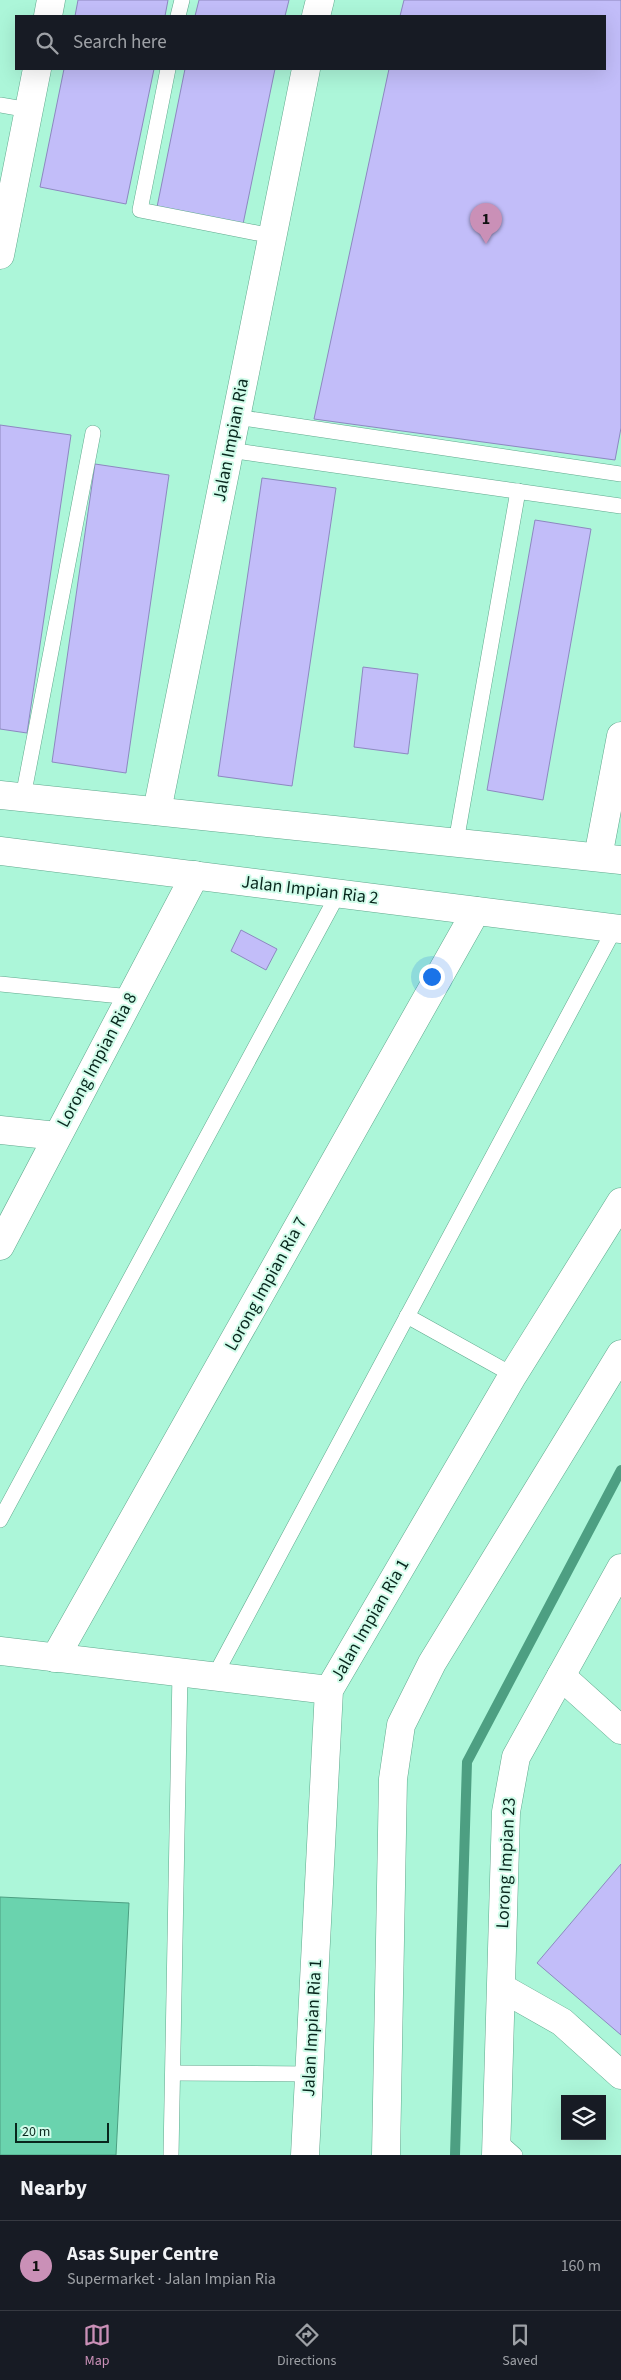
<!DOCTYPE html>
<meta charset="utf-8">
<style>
body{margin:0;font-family:"Source Sans 3",sans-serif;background:#20242c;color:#f1f3f6}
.controls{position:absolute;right:15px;bottom:15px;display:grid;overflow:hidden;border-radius:0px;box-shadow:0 5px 20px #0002}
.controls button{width:45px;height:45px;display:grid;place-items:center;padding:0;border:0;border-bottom:1px solid #363941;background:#171b24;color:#f1f3f6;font:25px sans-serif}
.scale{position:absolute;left:15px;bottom:12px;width:94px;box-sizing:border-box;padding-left:5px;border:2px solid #08271d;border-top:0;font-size:14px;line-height:18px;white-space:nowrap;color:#08271d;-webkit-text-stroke:4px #d1fcea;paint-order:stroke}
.you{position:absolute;left:431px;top:976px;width:18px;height:18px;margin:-12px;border:4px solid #fff;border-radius:50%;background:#1a73e8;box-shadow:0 0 0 8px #1a73e833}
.badge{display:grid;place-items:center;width:32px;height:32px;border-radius:50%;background:#ca90b7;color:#111;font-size:16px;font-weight:700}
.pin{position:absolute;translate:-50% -41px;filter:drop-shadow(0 1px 2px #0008)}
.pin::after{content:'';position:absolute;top:26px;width:18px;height:15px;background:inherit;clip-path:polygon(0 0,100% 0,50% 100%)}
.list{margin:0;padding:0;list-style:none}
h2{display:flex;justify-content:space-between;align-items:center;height:65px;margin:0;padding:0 20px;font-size:21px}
h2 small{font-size:16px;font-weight:400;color:#9ea1a6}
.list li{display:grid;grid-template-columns:32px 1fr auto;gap:15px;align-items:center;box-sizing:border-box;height:90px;padding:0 20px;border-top:1px solid #363941}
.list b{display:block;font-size:19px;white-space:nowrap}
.list p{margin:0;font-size:16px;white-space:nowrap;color:#9ea1a6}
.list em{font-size:16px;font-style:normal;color:#9ea1a6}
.icon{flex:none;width:28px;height:28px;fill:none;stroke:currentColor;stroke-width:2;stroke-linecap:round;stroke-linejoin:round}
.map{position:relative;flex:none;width:621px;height:2155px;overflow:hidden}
.search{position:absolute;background:#171b24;box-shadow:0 5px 20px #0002;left:15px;right:15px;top:15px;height:55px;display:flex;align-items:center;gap:12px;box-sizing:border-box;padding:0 18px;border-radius:0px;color:#9ea1a6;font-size:19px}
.sheet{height:155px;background:#171b24}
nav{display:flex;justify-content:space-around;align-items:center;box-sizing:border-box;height:70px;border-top:1px solid #363941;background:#171b24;font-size:14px;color:#9ea1a6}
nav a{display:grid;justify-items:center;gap:2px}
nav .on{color:#ca90b7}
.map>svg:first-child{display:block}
.water{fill:#6ad3ae;stroke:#4d9f82}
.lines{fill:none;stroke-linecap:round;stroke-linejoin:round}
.stream{stroke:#4d9f82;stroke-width:10}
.building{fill:#c2bdf9;stroke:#8d88c0}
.service-casing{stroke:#60a88d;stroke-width:16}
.minor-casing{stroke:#60a88d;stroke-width:29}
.tertiary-casing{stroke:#60a88d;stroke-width:29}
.service{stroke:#fff;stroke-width:15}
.minor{stroke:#fff;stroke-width:28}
.tertiary{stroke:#fff;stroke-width:28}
.labels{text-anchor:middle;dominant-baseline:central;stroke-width:4;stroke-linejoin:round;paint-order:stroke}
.street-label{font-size:18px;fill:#08271d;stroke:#d1fcea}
</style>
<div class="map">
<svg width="621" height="2155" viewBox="0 0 621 2155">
<rect width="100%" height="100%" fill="#acf6d9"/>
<polygon class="water" points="0,1897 129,1903 116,2155 0,2155"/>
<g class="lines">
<polyline class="stream" points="455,2155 467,1762 621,1470"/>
</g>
<g class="building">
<polygon points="78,0 168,0 165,16 75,16"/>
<polygon points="199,0 289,0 285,16 195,16"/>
<polygon points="404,0 621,0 621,428 615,460 314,419 389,69 605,69 605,16 400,16"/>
<polygon points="64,69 154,69 126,204 40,187"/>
<polygon points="185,69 275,69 242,229 156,212"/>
<polygon points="0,425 71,435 27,733 0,729"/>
<polygon points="95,464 169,475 126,773 52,762"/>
<polygon points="262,478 336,488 292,786 218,776"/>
<polygon points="535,520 591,529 543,800 487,790"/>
<polygon points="363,667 418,674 408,754 354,747"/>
<polygon points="241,930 277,949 266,970 231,951"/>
<polygon points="621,1864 621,2035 537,1963"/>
</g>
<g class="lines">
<g class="service-casing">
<g id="service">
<polyline points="178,16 182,0"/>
<polyline points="168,69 140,210 272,236"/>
<polyline points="0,105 29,110"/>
<polyline points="236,417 621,474"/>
<polyline points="229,450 621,506"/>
<polyline points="23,797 93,433"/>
<polyline points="456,842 518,491"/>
<polyline points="0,984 131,997"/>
<polyline points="407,1316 513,1375"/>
<polyline points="0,1520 338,894"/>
<polyline points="214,1677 615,928"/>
<polyline points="173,2073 309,2074"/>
<polyline points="497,2139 515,2155"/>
<polyline points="171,2155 180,1672"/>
</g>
</g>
<g class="minor-casing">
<g id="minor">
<polyline points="48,16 51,0"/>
<polyline points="316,16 320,0"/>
<polyline points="0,255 37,69"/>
<polyline points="0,795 621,860"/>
<polyline points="157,811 306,69"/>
<polyline points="0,851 621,929"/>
<polyline points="598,857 621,736"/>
<polyline points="0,1130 57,1136"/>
<polyline points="0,1246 195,875"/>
<polyline points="0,1651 329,1690"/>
<polyline points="55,1658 476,911"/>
<polyline points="561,1676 621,1730"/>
<polyline points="502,1988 562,2022 621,2075"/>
<polyline points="305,2155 329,1690 513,1375 621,1202"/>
<polyline points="496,2155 506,1812 516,1757 621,1568"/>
</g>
</g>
<g class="tertiary-casing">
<polyline id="tertiary" points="386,2155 393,1779 401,1725 432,1663 621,1354"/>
</g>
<use href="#service" class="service"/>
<use href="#minor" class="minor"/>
<use href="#tertiary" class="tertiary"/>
</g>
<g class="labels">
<g class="street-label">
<text transform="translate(231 440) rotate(-79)">Jalan Impian Ria</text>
<text transform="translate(310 890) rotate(7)">Jalan Impian Ria 2</text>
<text transform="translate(97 1060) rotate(-62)">Lorong Impian Ria 8</text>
<text transform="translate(266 1284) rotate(-61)">Lorong Impian Ria 7</text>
<text transform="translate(370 1620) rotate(-60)">Jalan Impian Ria 1</text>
<text transform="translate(506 1863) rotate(-87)">Lorong Impian 23</text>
<text transform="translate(312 2028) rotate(-87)">Jalan Impian Ria 1</text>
</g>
</g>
</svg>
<div class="controls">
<button><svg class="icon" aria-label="layers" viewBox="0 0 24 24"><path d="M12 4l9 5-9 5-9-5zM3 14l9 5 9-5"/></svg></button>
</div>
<div class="scale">20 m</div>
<div class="you"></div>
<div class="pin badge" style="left:486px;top:244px">1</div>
<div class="search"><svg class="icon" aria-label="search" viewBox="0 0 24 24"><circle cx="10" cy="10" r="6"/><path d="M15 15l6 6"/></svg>Search here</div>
</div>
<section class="sheet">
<h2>Nearby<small></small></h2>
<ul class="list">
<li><span class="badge">1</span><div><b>Asas Super Centre</b><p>Supermarket · Jalan Impian Ria</p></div><em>160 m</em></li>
</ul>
</section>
<nav>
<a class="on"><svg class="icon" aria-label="map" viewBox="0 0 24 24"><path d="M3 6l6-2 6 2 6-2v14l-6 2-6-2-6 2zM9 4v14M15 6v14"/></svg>Map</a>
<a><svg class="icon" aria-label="directions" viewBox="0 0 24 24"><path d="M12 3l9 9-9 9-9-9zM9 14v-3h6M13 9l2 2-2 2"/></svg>Directions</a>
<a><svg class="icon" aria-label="saved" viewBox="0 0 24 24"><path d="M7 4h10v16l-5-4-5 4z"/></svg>Saved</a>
</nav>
